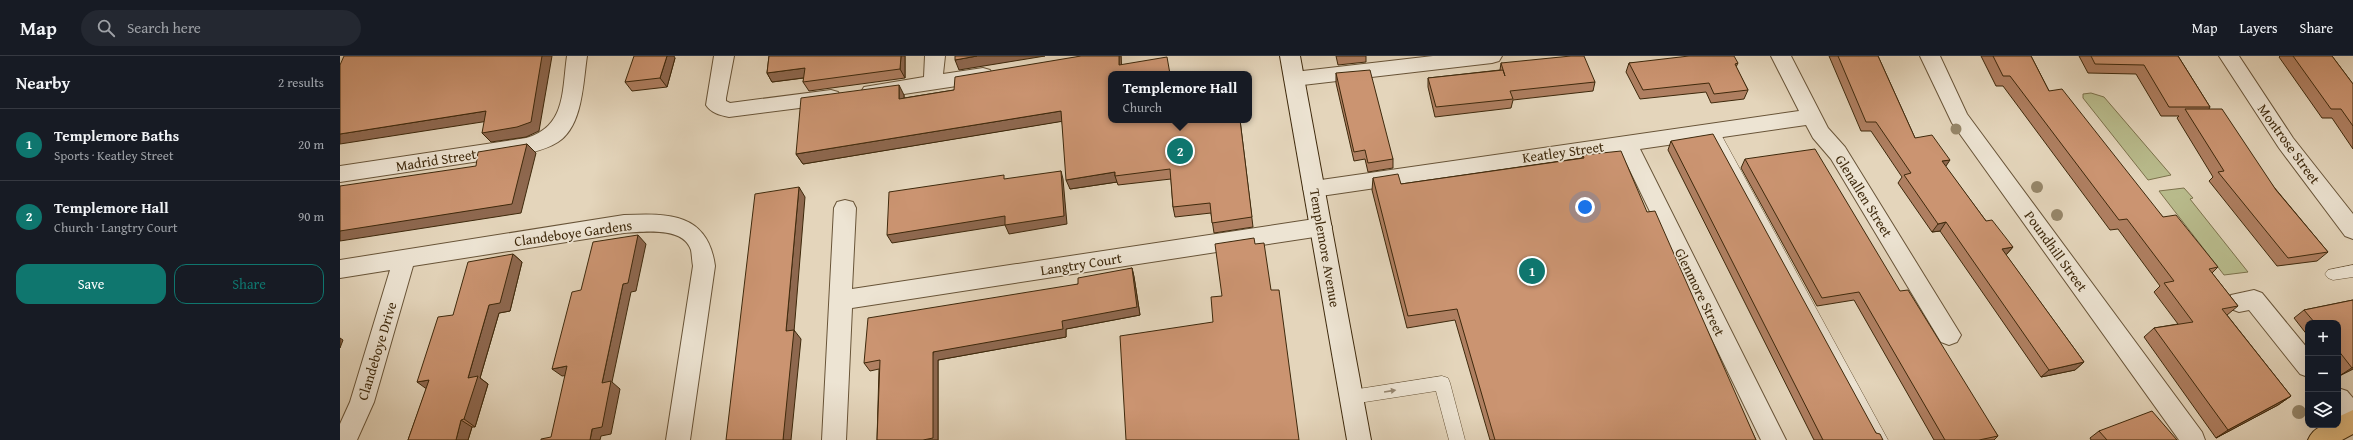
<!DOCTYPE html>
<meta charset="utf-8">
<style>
body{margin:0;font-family:"Gentium Book Plus",serif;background:#242831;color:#f1f3f6}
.controls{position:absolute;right:12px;bottom:12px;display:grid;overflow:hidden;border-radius:8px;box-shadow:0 4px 16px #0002}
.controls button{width:36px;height:36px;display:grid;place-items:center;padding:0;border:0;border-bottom:1px solid #363941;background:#171b24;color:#f1f3f6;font:20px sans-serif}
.you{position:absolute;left:1245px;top:151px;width:14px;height:14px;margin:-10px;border:3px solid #fff;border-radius:50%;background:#1a73e8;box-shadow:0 0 0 6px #1a73e833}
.badge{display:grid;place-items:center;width:26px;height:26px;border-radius:50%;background:#0f766e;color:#fff;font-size:13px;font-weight:700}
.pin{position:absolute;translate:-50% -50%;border:2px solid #fff;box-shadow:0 1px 4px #0006}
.popup{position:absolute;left:768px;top:15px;width:144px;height:52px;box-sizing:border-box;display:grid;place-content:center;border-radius:8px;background:#171b24;filter:drop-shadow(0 1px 3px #0005);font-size:13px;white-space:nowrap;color:#9ea1a6}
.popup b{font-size:15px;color:#f1f3f6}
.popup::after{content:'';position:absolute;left:50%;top:100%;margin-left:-8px;border:8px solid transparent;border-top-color:#171b24}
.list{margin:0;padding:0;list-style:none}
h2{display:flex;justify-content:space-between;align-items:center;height:52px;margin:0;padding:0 16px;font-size:17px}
h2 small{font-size:13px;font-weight:400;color:#9ea1a6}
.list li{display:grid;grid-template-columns:26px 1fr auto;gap:12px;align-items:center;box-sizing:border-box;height:72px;padding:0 16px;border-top:1px solid #363941}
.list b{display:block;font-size:15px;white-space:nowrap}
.list p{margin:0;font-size:13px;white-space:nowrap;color:#9ea1a6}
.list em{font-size:13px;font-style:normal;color:#9ea1a6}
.actions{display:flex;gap:8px;padding:12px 16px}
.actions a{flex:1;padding:9px 0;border:1px solid #0f766e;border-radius:12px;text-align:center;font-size:14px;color:#0f766e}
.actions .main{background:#0f766e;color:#fff}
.icon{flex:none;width:22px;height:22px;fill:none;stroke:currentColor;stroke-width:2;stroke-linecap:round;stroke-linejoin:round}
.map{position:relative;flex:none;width:2013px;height:384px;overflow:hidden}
header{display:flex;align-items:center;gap:24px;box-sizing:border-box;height:56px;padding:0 20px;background:#171b24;border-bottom:1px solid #363941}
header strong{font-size:19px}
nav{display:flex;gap:22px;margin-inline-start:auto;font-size:14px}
.search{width:280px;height:36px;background:#242831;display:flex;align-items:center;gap:10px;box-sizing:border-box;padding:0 14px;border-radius:22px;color:#9ea1a6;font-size:15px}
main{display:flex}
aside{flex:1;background:#171b24}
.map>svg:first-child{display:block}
.green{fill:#b9bc8d;stroke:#7c724c}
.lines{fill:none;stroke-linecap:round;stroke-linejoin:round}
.lane-casing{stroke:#685438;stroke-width:1}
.street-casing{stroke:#685438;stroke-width:2}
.secondary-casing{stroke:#3e290c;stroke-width:2}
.primary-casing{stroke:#3e290c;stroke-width:2}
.lane{fill:#ede4d3;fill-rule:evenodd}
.street{fill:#ede4d3;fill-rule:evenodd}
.secondary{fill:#ede4d3;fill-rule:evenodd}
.primary{fill:#e2ba7e;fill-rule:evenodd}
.tree{fill:#968669}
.wall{fill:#af7f61;stroke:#3e290c}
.shaded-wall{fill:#8e684f;stroke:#3e290c}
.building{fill:#cb9471;stroke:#3e290c}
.oneway{fill:#968670}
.labels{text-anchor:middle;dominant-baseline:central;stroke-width:3.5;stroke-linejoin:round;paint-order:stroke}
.street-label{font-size:14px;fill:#3e290c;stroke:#ede4d3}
</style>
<header>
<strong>Map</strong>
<div class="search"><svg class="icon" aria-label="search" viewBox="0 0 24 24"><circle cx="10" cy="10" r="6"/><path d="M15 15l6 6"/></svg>Search here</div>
<nav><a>Map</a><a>Layers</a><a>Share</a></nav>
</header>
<main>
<aside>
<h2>Nearby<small>2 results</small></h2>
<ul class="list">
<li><span class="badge">1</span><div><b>Templemore Baths</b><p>Sports · Keatley Street</p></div><em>20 m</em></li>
<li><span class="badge">2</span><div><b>Templemore Hall</b><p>Church · Langtry Court</p></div><em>90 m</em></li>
</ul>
<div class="actions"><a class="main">Save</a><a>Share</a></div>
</aside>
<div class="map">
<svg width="2013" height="384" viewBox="0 0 2013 384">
<rect width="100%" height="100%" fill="#e4d5bb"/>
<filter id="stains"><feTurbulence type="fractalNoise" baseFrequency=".005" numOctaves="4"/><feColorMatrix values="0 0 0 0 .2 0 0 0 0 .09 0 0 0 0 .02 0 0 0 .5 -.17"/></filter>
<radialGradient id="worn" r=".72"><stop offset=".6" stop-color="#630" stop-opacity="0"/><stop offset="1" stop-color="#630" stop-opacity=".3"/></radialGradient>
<g class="green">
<polygon points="1751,37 1764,41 1831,119 1808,124 1743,42 1743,38"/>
<polygon points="1844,132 1853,142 1850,143 1908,216 1884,219 1819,135"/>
</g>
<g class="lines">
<g class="lane-casing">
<g id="lane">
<polygon points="1372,70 1377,71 1548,384 1531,384 1365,75 1367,71"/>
<polygon points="2013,209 2013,221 1993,224 1988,222 1985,218 1988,214"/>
<polygon points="1102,320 1108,322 1110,327 1125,384 1109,384 1096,335 1012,348 1006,346 1004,341 1006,336 1012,334"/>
</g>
</g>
<g class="street-casing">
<g id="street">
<path d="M227 0H247C243 26 243 70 218 86 209 92 197 95 186 98L0 126V110L186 82C226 71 222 35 227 0Z"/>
<path d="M374 0H394L386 42V45L390 47 491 34 498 36 501 41 498 46 491 48 389 61C380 59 371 57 366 49Z"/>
<polygon points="585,0 605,0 603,18 643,12 650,14 653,19 650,24 643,26 531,43 524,41 521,36 524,31 584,21"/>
<polygon points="1093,0 1162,0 1159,5 1152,7 954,30 947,28 944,23 947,18 954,16"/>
<polygon points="1431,0 1451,0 1488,72 1505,91 1621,279 1617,286 1609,289 1601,286 1491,103 1473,82 1466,69 1300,93 1446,384 1421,384 1281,96 974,141 967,139 963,133 967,127 974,125 1459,55"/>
<polygon points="1580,0 1600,0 1627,58 1862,376 1865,384 1839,384 1612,67"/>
<polygon points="1879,0 1899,0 1953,82 2013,158 2013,183 2005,180 1939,92"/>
<polygon points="505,144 513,146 516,152 512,233 981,162 989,165 992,171 989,177 981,180 512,252 506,384 482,384 494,152 497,146"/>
<path d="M284 159C329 157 368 157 375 210L350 384H326L353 210C352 205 352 199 351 194 343 170 303 176 284 177L73 210 34 346 17 384H0V368L10 346 50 214 0 222V204Z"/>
<polygon points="1914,234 1922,237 1968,293 1968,321 1960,318 1909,254 1899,256 1891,253 1888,246 1891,239"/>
<polygon points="1998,332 2007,335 2013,342 2013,369 2004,366 1998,359"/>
</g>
</g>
<g class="secondary-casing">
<polygon id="secondary" points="940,0 960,0 1031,384 1007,384"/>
</g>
<g class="primary-casing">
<path id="primary" d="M2013 354V378L2002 384H1968C1974 370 1984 369 1998 369V361Z"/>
</g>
<use href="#lane" class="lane"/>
<use href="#street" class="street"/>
<use href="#secondary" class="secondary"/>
<use href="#primary" class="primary"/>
</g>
<g class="tree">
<circle cx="1616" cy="73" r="5.5"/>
<circle cx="1697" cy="131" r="6"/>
<circle cx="1717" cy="159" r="6"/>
<circle cx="1959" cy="356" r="7"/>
</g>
<g class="wall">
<polygon points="429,0 565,0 565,22 469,35 463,26 464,22 432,26 427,17"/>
<polygon points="741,0 781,0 781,8 771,64 900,64 913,171 874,177 871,157 835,161 833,151 831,123 778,129 777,126 730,133 722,65 463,108 456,98 564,39 564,42 614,34"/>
<polygon points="996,0 1026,0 1026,6 998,9"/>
<polygon points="1489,0 1538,0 1575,82 1605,110 1646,165 1673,191 1666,199 1744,306 1735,314 1701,321 1600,175 1592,176 1558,127 1562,121 1531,75 1521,75"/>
<polygon points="1641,0 1691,0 1709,35 1823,161 1878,211 1872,217 1898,250 1887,259 1951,340 1938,349 1876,382 1804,281 1814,272 1838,268 1814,236 1820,230 1778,173 1770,174 1663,30 1656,30"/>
<polygon points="1739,0 1838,0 1870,51 1869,53 1988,196 1977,205 1937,210 1869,125 1873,121 1837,62 1839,60 1821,60 1796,18 1748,17"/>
<polygon points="1940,0 1992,0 2013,28 2013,93 1992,62 1982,62 1939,1"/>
<polygon points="335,2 327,31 292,35 285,26"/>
<polygon points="1161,7 1255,26 1253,35 1173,44 1171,52 1095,61 1088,31 1088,22 1160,14"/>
<polygon points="1289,7 1398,7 1396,11 1408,34 1404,43 1371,47 1366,36 1300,43 1286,16"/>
<polygon points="996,17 1053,103 1053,112 1028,116 1025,103 1014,105 996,27"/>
<polygon points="1331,85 1536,377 1543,384 1474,384 1328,94"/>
<polygon points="1243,99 1307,156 1416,384 1150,384 1115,264 1067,272 1032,134 1033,122 1061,128 1242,102"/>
<polygon points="1405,103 1560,235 1658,380 1654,384 1594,384 1514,244 1477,250 1401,112"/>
<polygon points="173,198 182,206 170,255 159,257 140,322 148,328 135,371 132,371 128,384 68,384 113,259"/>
<polygon points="792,212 794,221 800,259 726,273 726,281 598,304 598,384 537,384 539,313 530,315 524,307 738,228"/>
<polygon points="2013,244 2013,313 2001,319 1998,316 1998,267 1968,267 1968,280 1954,262 1964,254"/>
<polygon points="1759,375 1837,384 1751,384 1750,382"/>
</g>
<g class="shaded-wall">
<polygon points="202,0 212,0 199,75 186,81 151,86 142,77"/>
<polygon points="327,0 334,0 335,2 327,31 320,22"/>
<polygon points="561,0 565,0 565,22 560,13"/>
<polygon points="637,0 705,0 619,14 615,4"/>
<polygon points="779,0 781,0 782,18 779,9"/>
<polygon points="465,12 470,21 432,26 427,17"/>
<polygon points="559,29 564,39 564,53 559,43"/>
<polygon points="146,55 155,64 0,88 0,78"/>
<polygon points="721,55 724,65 463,108 456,98"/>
<polygon points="187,88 196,97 181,157 0,185 0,175"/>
<polygon points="1610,104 1604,113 1602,105"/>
<polygon points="721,115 723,123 727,168 669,178 665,169 552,187 547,179"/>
<polygon points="775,116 775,120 777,126 730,133 726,124"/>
<polygon points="459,131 465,141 454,276 454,274 461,283 451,384 443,384 446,275"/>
<polygon points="1606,166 1600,175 1592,176 1598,168"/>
<polygon points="298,179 306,188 296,235 291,236 272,326 280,333 271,378 261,380 260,384 250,384 283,228"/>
<polygon points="1673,191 1665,200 1662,193"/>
<polygon points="173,198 182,206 170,255 159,257 140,322 148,328 135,371 124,363 128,322 149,249"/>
<polygon points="792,212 794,221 800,259 726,273 726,281 598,304 598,384 583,384 593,296 722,265"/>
<polygon points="0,282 3,284 0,292"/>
<polygon points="1744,306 1735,314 1701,321 1709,314"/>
<polygon points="227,310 236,318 222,320 212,313"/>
<polygon points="2013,311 2013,313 2001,319"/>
<polygon points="89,324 88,334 77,326"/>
<polygon points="1951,340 1938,349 1876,382 1888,374"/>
<polygon points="121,364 132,371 128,384 116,384"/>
</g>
<g class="building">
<polygon points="4,0 202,0 191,66 177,71 142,77 146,55 0,78 0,9"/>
<polygon points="294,0 327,0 320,22 285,26"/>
<polygon points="429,0 561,0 560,13 463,26 465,12 427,17"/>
<polygon points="615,0 637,0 615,4"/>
<polygon points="741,0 779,0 779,9 827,1 830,18 771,18 771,64 900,64 912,161 872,167 870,147 833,151 830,113 775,120 775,116 726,124 721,55 456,98 461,42 559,29 559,43 614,34 615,21"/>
<polygon points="1231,0 1244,0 1255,26 1170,35 1173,43 1096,51 1088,22 1163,14 1165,20 1161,7"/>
<polygon points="1349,0 1394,0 1398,7 1395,8 1408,34 1374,38 1369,27 1303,34 1289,7"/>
<polygon points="1498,0 1538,0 1575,82 1592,79 1610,104 1602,105 1646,165 1652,164 1673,191 1662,193 1744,306 1709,314 1606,166 1598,168 1564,119 1571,117 1536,66 1526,66"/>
<polygon points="1653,0 1691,0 1709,35 1722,33 1823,161 1836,159 1878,211 1869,213 1898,250 1882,253 1951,340 1888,374 1814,272 1853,266 1824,227 1834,225 1787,163 1779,164 1670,20 1663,20"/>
<polygon points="1751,0 1838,0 1870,51 1829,51 1804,9 1755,8"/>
<polygon points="1953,0 1992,0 2013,28 2013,70 2001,53 1991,53"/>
<polygon points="1030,14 1053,103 1028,107 1025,94 1014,96 996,17"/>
<polygon points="1845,53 1882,53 1936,134 1988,196 1948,202 1878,116 1884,115"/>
<polygon points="1373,78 1536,377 1540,378 1543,384 1483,384 1331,85"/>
<polygon points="187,88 172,148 0,175 0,130 136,110 138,96"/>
<polygon points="1475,93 1560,235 1568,234 1658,380 1639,384 1605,384 1519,236 1482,242 1405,103"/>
<polygon points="1281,95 1307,156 1315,155 1416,384 1155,384 1117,253 1068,260 1033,122 1058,118 1061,128 1244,102 1243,99"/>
<polygon points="721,115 724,160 665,169 665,160 547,179 549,136 664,119 664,123"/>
<polygon points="459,131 446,275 454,274 443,384 386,384 415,138"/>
<polygon points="298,179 288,227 283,228 262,327 271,325 262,371 252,373 250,384 201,384 201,383 211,381 227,310 212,313 232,236 241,234 253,186"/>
<polygon points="914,182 915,188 924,187 931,234 939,234 959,384 786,384 780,280 873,266 871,241 882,240 875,188"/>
<polygon points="173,198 160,247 149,249 128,322 138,320 124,363 121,364 116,384 68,384 89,324 77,326 98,261 113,259 128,206"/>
<polygon points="792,212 797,251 722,265 723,273 593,296 593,382 583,384 537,384 540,304 524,307 528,262 738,228 738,222"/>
<polygon points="2013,244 2013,311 2012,312 1998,294 1998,267 1975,267 1964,254"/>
<polygon points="1812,355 1837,384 1767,384 1759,375"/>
</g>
<defs><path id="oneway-solid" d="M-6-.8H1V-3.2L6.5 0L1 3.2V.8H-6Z"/></defs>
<use class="oneway" href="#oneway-solid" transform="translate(1050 335) rotate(-9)"/>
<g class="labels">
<g class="street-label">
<text transform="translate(1949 88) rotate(54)">Montrose Street</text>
<text transform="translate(1223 96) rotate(-8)">Keatley Street</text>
<text transform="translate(96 104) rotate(-9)">Madrid Street</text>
<text transform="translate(1524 140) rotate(58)">Glenallen Street</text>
<text transform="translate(233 177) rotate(-8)">Clandeboye Gardens</text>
<text transform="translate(985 192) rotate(80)">Templemore Avenue</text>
<text transform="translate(1716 195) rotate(54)">Poundhill Street</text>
<text transform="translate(741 208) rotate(-9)">Langtry Court</text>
<text transform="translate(1360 236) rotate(64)">Glenmore Street</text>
<text transform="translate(37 295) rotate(-73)">Clandeboye Drive</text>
</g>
</g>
<rect width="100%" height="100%" filter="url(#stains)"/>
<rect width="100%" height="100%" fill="url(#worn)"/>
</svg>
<div class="controls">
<button>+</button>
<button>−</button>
<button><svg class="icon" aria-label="layers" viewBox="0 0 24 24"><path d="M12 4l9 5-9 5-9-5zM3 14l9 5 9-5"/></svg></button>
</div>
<div class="you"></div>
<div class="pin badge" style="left:1192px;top:215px">1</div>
<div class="pin badge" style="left:840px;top:95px">2</div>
<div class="popup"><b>Templemore Hall</b>Church</div>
</div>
</main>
